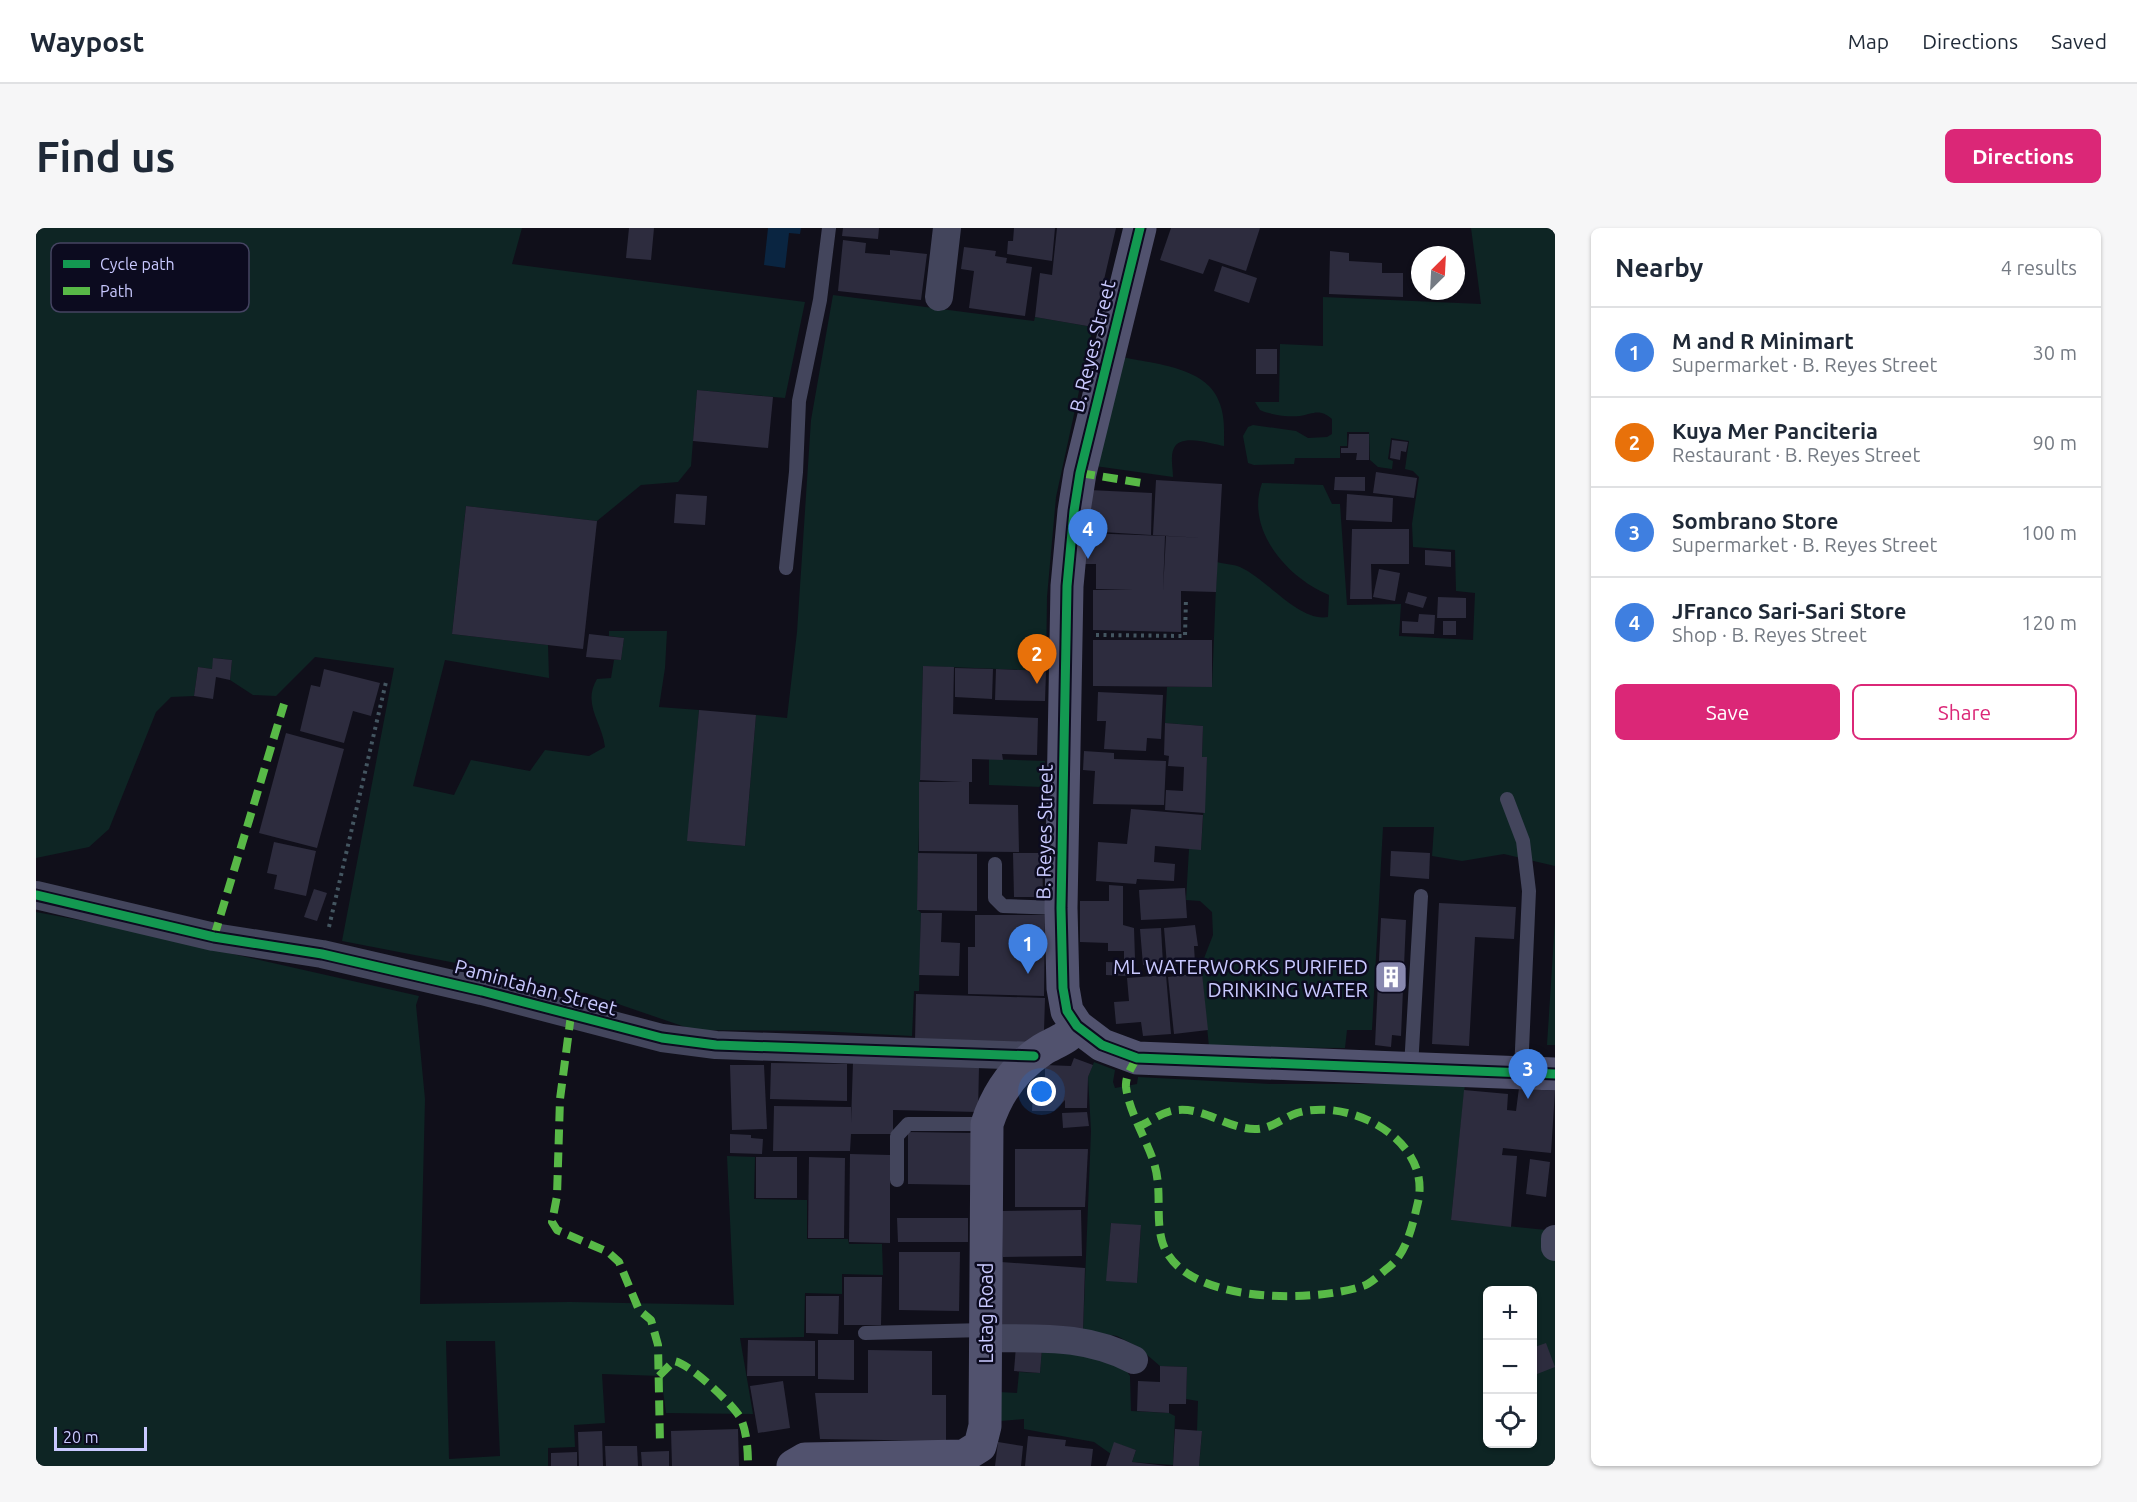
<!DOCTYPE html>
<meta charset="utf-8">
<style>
body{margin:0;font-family:Ubuntu,sans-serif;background:#f6f6f7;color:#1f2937}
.controls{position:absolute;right:18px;bottom:18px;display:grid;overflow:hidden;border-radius:9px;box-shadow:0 2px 4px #0004}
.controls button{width:54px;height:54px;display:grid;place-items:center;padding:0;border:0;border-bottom:2px solid #e0e1e3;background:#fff;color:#1f2937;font:30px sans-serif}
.compass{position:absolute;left:1375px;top:18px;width:54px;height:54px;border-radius:50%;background:#fff;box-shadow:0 2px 4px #0004;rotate:24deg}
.scale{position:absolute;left:18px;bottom:15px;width:93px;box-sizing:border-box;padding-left:6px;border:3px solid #c9c9ff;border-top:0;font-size:16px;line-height:21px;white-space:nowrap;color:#c9c9ff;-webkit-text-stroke:4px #0c0b1f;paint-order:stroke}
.you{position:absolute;left:1006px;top:864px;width:21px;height:21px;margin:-15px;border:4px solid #fff;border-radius:50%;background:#1a73e8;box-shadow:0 0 0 9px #1a73e833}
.badge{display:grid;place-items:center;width:39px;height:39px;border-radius:50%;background:#db2777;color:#fff;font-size:20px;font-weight:700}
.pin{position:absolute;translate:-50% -50px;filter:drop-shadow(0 2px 3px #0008)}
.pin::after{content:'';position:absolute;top:32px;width:21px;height:18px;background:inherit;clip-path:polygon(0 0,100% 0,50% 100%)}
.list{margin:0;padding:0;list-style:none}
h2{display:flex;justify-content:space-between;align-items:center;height:78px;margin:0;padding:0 24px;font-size:26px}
h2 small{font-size:20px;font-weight:400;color:#747a83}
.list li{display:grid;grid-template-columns:39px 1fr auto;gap:18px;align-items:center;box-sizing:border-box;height:90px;padding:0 24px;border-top:2px solid #e0e1e3}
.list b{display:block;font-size:22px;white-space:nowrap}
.list p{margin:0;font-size:20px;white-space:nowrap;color:#747a83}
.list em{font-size:20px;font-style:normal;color:#747a83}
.actions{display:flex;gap:12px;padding:18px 24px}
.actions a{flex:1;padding:14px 0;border:2px solid #db2777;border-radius:9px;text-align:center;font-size:21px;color:#db2777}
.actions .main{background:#db2777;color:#fff}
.icon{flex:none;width:33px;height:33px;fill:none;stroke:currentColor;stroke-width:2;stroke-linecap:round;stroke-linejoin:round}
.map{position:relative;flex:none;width:1519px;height:1238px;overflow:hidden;border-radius:9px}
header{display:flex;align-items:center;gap:36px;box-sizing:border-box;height:84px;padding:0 30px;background:#fff;border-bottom:2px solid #e0e1e3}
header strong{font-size:28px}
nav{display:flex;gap:33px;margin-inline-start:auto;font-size:21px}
.intro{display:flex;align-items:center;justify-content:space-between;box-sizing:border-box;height:144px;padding:0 36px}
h1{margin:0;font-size:42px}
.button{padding:15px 27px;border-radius:9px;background:#db2777;color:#fff;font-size:21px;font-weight:700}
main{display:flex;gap:36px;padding:0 36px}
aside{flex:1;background:#fff;border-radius:9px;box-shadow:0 2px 4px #0004}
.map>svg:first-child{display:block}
.green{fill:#0e2524;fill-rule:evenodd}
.water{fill:#0a2541}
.building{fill:#2d2c3e}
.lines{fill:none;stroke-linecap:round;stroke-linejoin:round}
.path{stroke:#445661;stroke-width:4;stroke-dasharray:3 4.5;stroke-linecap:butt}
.lane{stroke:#43455c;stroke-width:14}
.street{stroke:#43455c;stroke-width:28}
.secondary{stroke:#51526e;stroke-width:33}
.quiet{stroke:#58b947;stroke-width:8;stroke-dasharray:15 8;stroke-linecap:butt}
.cycleway-casing{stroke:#0c0b1f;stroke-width:13}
.cycleway{stroke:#139951;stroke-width:9}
.labels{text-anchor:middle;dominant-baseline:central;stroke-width:5;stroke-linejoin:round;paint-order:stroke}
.street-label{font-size:20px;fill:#c9c9ff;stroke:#0c0b1f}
.poi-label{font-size:20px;fill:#c9c9ff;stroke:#0c0b1f;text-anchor:end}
.key{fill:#0c0b1f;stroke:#454462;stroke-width:1.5}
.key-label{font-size:16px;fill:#c9c9ff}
</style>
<header>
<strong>Waypost</strong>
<nav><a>Map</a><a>Directions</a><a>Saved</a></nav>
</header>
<div class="intro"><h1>Find us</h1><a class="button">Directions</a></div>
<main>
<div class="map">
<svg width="1519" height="1238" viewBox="0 0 1519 1238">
<rect width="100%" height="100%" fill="#100f1a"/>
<g class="green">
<path d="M0 0H486L476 36 769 74 749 170 661 162 655 238 642 254 605 257 561 293 430 278 416 406 512 417 513 450 409 432 377 558 418 567 435 532 494 543 509 522 553 528 569 519C566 494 546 476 561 451L575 450 578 432H585L588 410 573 408V403H631L629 440 623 479 663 482 652 613 709 618 720 487 751 490 761 404 775 192 797 67 998 93 999 89 1057 99 1020 269 1011 369 1010 443 887 438 881 681 885 685 883 763H878L876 808 783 803 658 802 550 765 506 761 451 741 306 713 358 440 279 429 240 468 217 467 194 452 196 432 178 430 176 441 162 439 158 468 135 469 120 484 73 601 53 619 0 630Z"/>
<path d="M1435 0H1519V638L1468 626 1426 633 1396 628 1398 599H1347L1336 802H1311L1309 820 1173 819 1165 738 1177 707 1176 684 1164 673 1150 672 1153 621H1165L1171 530 1166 529 1167 498 1129 495 1131 459H1176L1181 334C1188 336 1197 336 1204 339 1231 351 1263 394 1292 389L1293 367C1251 350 1209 301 1226 255L1287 257 1296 276H1304L1311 377 1365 376 1363 408 1437 412 1439 365 1420 363 1419 322 1377 319 1376 296 1383 249 1377 243 1369 241 1373 213 1355 210 1352 231 1357 233 1356 241 1342 239 1334 232 1333 204H1311V218H1304V230H1259L1258 236 1218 237 1212 235 1207 208 1212 199 1217 197 1260 203 1272 210 1291 209 1296 206V191C1283 180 1277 186 1264 188 1252 189 1235 187 1224 182L1219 174H1243L1244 116 1287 118V69L1445 76Z"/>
<path d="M1086 129C1118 136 1173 139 1184 176 1189 190 1188 204 1188 218 1176 216 1145 205 1138 220 1134 227 1137 241 1137 249L1059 238Z"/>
<polygon points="953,531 1009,533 1008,555 1005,559 953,557"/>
<path d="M0 684 69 697 383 768 380 777 389 871 384 1076 534 1074 698 1077 691 928 719 929 718 971 771 972V1011H812L813 1016H846L847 1047 806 1046V1066L769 1065 768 1109 704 1110 717 1186 630 1185 625 1148 566 1146 569 1195 538 1197 539 1219 512 1220V1238H0ZM410 1113H459L464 1228 413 1231Z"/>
<polygon points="1519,693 1519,817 1511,817"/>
<path d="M1058 834 1079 842 1077 854 1079 860 1101 856 1102 849 1234 856H1429L1415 992 1510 1002 1519 1022V1238H1163L1166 1204 1161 1203 1162 1173 1150 1171 1151 1139 1124 1138 1102 1119 1081 1108 1047 1103 1055 903 1052 849ZM1075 995 1105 998 1101 1055 1071 1052ZM1452 1062H1496V1216H1452Z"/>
<polygon points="1038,1119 1088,1139 1094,1148 1095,1183 1133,1185 1139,1188 1137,1237 1096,1234 1100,1222 1079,1215 1075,1226 1058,1214 988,1201 988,1191 965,1193 963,1164 981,1165 983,1144 1004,1145 1006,1120"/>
</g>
<polygon class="water" points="732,0 765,0 764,6 753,5 749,40 728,37"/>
<g class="building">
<polygon points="593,0 618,0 615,32 590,30"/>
<polygon points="807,0 843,0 842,11 806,8"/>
<polygon points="978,0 1019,0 1016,33 971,26 972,13 977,13"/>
<polygon points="1021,0 1080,0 1057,99 999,89 1004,45 1016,47"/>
<polygon points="1135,0 1224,0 1210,43 1173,31 1167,46 1124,32"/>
<polygon points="807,12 830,15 829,25 854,27 854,22 891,26 885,72 802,63"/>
<polygon points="928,19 960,23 959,28 971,30 970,35 996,39 989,88 933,80 938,43 925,41"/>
<polygon points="1294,23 1313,25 1313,33 1346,35 1346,45 1367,45 1367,69 1293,66"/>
<polygon points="1186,38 1221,50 1213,75 1178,63"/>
<rect x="1220" y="121" width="21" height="25"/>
<polygon points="661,162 737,169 732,220 657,213"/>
<polygon points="1313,206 1333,206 1333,232 1320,232 1321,225 1305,225 1305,220 1312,220"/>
<polygon points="1356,212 1372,214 1370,224 1365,223 1364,232 1354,230"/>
<polygon points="1340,244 1381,250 1378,270 1337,265"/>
<polygon points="1299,249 1329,249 1329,263 1298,262"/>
<polygon points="1120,252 1186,256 1180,364 1145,363 1145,404 1057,402 1057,362 1097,362 1060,361 1060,336 1049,336 1049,305 1129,308 1127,363 1130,308 1168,310 1117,307"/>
<polygon points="1053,262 1116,265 1115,307 1050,303"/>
<polygon points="640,266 671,268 669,297 638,295"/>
<polygon points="1311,266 1357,270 1356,294 1310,292"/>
<polygon points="430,278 561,293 547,421 416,406"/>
<polygon points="1316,301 1373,301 1373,336 1335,336 1336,371 1314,371"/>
<polygon points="1389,322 1415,324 1415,339 1389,337"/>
<polygon points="1343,341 1364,345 1359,373 1337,369"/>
<polygon points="1372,364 1391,369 1387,380 1369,375"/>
<polygon points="1402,369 1430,370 1430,390 1401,390"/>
<polygon points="1383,386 1399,387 1398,406 1366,405 1366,393 1382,394"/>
<rect x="1407" y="393" width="13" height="14"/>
<polygon points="553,406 588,410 585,432 550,429"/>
<polygon points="1057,412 1176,412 1176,459 1057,458"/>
<polygon points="177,430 196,432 194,452 180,449 177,471 158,468 162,439 176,441"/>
<polygon points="887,438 918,439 917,486 1002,490 1001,527 966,526 967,532 936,531 936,554 933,554 933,576 982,577 983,624 883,623 883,554 926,554 884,552"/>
<polygon points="919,440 957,441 956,471 919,469"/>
<polygon points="288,441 344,455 335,488 317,483 308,515 264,503 275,457 284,459"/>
<polygon points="960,441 1010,443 1009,473 959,472"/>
<polygon points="1062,464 1127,467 1125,511 1111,510 1110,523 1068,521 1070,493 1061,493"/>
<polygon points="663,482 720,487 709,618 651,613"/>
<polygon points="1129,495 1167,498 1166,529 1171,529 1169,585 1129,582 1130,562 1147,563 1148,539 1132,538 1133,528 1128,527"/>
<polygon points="250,505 308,521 281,620 223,605"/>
<polygon points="1048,523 1078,525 1078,531 1130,533 1128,577 1057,576 1059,543 1047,542"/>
<polygon points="1095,581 1167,587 1165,622 1119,618 1118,634 1139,636 1138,653 1101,651 1100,656 1060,653 1062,614 1091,616"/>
<polygon points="238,614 280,623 270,668 238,661 241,647 231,645"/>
<polygon points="1355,623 1394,625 1393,651 1354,648"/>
<polygon points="882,625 941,626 941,683 881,682"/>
<polygon points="977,625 1006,625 1007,669 978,669"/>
<polygon points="1073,657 1087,658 1087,697 1098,700 1099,731 1088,731 1088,723 1072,723 1072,715 1044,714 1044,673 1073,673"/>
<polygon points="1149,660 1151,690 1105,692 1103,662"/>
<polygon points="278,661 291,665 281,693 268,689"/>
<polygon points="1403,675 1480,679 1478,711 1439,709 1433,818 1396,816"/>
<polygon points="885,685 906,685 905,714 924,715 923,748 883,747"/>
<polygon points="939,687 1009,687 1008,768 932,766 932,719 939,719"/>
<polygon points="1345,690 1370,692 1365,808 1356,807 1355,819 1339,817"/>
<polygon points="1159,697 1162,718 1158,718 1159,735 1131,737 1128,700"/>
<polygon points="1125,700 1127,736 1107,737 1104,701"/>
<polygon points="1070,734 1092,735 1092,748 1070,747"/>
<polygon points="1166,745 1172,802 1138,806 1132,749"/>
<polygon points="1130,747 1135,806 1107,808 1105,794 1080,796 1078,774 1093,773 1091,750"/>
<polygon points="880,766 1009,770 1008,802 994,816 879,813"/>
<polygon points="1038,830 1057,837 1052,849 1051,880 1029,880 1029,872 1018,883 996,883 997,861 1009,850 1009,837 1035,838"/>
<polygon points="817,834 943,839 942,884 857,882 857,906 815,906 814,923 737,923 738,878 815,879 815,895"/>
<polygon points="735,835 811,836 811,873 734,871"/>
<polygon points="694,837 728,837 731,901 696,902"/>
<polygon points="1483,860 1519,863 1515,925 1467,920 1466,927 1481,928 1475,999 1415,992 1428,862 1472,866 1471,882 1480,883"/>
<polygon points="1051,884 1053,898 1027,900 1026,885"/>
<polygon points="872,904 936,905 936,957 872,956"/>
<polygon points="694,906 715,907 715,910 727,911 726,926 694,925"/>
<polygon points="979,921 1052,921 1049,979 979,979"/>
<polygon points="814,926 854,927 854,1015 813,1014"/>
<rect x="720" y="929" width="41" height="41"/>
<polygon points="773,929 809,930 808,1010 772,1010"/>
<polygon points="1494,931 1514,934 1510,969 1490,966"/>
<polygon points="1045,982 1046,1028 967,1029 966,983"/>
<polygon points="861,990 932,990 932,1014 862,1014"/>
<polygon points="1075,995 1105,997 1101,1055 1070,1053"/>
<polygon points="863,1024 924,1024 923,1083 863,1082"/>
<polygon points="965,1034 1049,1040 1047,1103 963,1097"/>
<polygon points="808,1049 846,1049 845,1097 808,1097"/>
<polygon points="770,1068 803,1068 802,1106 770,1105"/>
<polygon points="712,1112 779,1113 779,1148 711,1148"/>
<polygon points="782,1112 818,1112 818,1152 782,1151"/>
<polygon points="1510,1115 1519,1139 1496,1148 1496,1120"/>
<polygon points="980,1118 1006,1120 1004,1145 978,1143"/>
<polygon points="832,1122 896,1123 896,1167 910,1167 910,1213 784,1211 779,1165 832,1165"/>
<polygon points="1124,1138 1151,1139 1150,1176 1133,1176 1133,1185 1101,1183 1102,1153 1124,1154"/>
<polygon points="747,1153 754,1200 722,1205 714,1158"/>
<polygon points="702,1201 703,1238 636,1238 635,1203"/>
<polygon points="1139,1201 1166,1203 1163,1238 1137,1238"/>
<polygon points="566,1203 567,1238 543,1238 542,1204"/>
<polygon points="992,1208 1030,1212 1029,1218 1057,1221 1055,1238 989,1238"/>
<polygon points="962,1214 987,1218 985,1238 959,1238"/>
<polygon points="1078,1214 1100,1222 1096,1234 1131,1238 1070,1238"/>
<polygon points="569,1218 601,1218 602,1238 570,1238"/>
<polygon points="633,1223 633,1238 606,1238 605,1224"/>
<polygon points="541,1224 541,1238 515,1238 515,1225"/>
</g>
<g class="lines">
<g class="path">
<polyline points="1060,407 1149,408 1150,370"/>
<polyline points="293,699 350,454"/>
</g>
<g class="lane">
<polyline points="750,340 760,244 763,173 784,72 793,0"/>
<polyline points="1471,571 1487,613 1493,663 1485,844"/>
<polyline points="959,636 959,670 967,678 1025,680"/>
<polyline points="1375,839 1385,668"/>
<polyline points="861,952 861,908 872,896 951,896"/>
<polyline points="829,1105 948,1102"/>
</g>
<g class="street">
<polyline points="903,69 911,0"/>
<polyline points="0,667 178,709 286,726 446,763 626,810 680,817 998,828"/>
<polyline points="1519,1011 1519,1019"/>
<path d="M948 1110C1002 1111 1048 1106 1098 1132"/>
</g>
<g class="secondary">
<polyline points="1104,0 1044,245 1038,283 1031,358 1025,680 1027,760 1031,783 1041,798 1066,817 1101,830 1519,846"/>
<path d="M757 1238 769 1231 928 1228 944 1218 949 1198 951 896C961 865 978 840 1006 822 1019 814 1032 811 1041 798"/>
</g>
<g class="quiet">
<polyline points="1044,245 1106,255"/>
<polyline points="178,709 248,476"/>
<polyline points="535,787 524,871 521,968 516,994 521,1002 572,1024 583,1034 603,1082 615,1092 622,1117 624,1215"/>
<path d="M1101 830C1096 838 1089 849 1090 859 1093 883 1109 909 1117 932 1127 960 1119 988 1126 1013 1144 1077 1277 1075 1327 1058 1336 1055 1345 1045 1353 1039 1371 1025 1377 995 1382 974 1396 912 1314 869 1261 885 1246 890 1236 901 1219 901 1189 901 1163 874 1132 884 1122 887 1113 894 1104 898"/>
<path d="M623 1148 638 1133C653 1135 698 1177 705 1191 711 1205 712 1223 712 1238"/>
</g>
<g class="cycleway-casing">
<g id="cycleway">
<polyline points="1104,0 1044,245 1038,283 1031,358 1025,680 1027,760 1031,783 1041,798 1066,817 1101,830 1519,846"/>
<polyline points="0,667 178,709 286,726 446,763 626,810 680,817 998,828"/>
</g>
</g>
<use href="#cycleway" class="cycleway"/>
</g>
<defs>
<g id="building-square" transform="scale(1.725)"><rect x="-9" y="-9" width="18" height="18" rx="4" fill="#8888af" stroke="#0c0b1f"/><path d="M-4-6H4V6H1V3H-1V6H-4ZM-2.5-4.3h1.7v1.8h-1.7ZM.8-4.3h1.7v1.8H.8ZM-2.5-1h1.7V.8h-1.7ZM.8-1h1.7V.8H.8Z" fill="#fff"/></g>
</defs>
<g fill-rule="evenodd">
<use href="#building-square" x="1355" y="749"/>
</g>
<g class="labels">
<g class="street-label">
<text transform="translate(1056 118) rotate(-76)">B. Reyes Street</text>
<text transform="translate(1008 604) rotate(-89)">B. Reyes Street</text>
<text transform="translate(500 759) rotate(15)">Pamintahan Street</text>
<text transform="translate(949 1085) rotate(-90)">Latag Road</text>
</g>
<g class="poi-label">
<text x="1332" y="738">ML WATERWORKS PURIFIED<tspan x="1332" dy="23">DRINKING WATER</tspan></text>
</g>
</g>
<rect x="15" y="15" width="198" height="69" rx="9" class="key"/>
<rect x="27" y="32" width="27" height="8" fill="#139951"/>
<rect x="27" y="59" width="27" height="8" fill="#58b947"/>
<g class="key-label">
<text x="64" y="42">Cycle path</text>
<text x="64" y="69">Path</text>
</g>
</svg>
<div class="controls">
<button>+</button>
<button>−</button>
<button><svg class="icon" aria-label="locate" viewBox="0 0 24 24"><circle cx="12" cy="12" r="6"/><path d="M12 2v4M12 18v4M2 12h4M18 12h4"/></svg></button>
</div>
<svg class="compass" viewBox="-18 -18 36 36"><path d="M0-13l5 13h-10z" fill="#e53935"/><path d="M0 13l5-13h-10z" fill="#747a83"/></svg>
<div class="scale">20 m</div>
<div class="you"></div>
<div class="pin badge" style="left:992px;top:746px;background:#3f7fe0">1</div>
<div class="pin badge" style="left:1001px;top:456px;background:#e8710a">2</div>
<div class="pin badge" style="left:1492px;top:871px;background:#3f7fe0">3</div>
<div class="pin badge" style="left:1052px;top:331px;background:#3f7fe0">4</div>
</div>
<aside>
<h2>Nearby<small>4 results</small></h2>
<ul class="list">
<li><span class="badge" style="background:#3f7fe0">1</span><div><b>M and R Minimart</b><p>Supermarket · B. Reyes Street</p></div><em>30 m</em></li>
<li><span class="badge" style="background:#e8710a">2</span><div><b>Kuya Mer Panciteria</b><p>Restaurant · B. Reyes Street</p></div><em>90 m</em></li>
<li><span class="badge" style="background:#3f7fe0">3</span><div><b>Sombrano Store</b><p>Supermarket · B. Reyes Street</p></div><em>100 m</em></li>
<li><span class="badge" style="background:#3f7fe0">4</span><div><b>JFranco Sari-Sari Store</b><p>Shop · B. Reyes Street</p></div><em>120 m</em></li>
</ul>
<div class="actions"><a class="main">Save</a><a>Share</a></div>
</aside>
</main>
